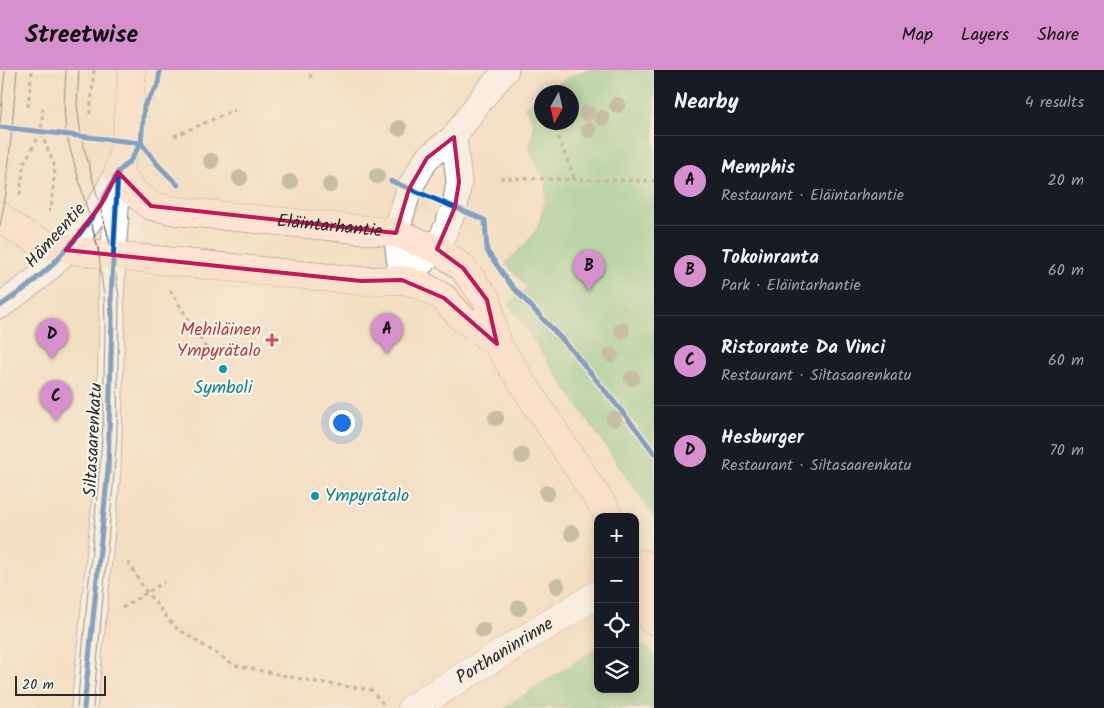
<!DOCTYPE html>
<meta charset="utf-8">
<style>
body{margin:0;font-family:Kalam,sans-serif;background:#20242c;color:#f1f3f6}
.controls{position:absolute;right:15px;bottom:15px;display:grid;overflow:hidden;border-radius:10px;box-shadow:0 2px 12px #0003}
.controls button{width:45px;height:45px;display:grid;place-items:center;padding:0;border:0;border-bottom:1px solid #363941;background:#171b24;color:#f1f3f6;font:25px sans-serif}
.compass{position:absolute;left:534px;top:15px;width:45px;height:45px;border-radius:50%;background:#171b24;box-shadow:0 2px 12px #0003;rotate:188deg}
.scale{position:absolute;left:15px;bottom:12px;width:91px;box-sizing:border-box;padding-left:5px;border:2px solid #2b2b2b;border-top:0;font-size:14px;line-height:18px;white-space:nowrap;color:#2b2b2b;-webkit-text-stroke:4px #fbf7ec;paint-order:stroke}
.you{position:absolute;left:341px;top:352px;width:18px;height:18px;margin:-12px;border:4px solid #fff;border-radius:50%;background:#1a73e8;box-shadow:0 0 0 8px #1a73e833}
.badge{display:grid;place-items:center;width:32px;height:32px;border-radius:50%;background:#d690ce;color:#111;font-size:16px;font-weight:700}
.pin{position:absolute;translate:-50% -41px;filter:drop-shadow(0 1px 2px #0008)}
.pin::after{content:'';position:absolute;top:26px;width:18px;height:15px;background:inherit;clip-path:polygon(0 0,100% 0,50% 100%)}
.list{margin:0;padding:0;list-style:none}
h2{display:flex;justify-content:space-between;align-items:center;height:65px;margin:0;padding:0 20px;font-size:21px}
h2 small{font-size:16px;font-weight:400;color:#9ea1a6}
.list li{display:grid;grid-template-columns:32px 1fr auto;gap:15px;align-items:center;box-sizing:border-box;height:90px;padding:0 20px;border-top:1px solid #363941}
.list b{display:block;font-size:19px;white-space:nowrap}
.list p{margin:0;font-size:16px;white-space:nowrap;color:#9ea1a6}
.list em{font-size:16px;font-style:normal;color:#9ea1a6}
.icon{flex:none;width:28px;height:28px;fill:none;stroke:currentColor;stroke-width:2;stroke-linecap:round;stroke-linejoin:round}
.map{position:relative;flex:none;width:654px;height:638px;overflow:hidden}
header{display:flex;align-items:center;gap:30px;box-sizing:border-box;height:70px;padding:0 25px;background:#d690ce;color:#111}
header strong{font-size:24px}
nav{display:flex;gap:28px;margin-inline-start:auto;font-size:18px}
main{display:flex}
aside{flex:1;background:#171b24}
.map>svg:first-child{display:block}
.green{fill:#79c685;stroke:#527858}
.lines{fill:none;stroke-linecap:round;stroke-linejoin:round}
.minor-casing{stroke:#8f8576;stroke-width:27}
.tertiary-casing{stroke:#8f8576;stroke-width:29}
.secondary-casing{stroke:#8f8576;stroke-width:29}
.path{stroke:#8f8576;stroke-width:3;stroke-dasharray:4 4;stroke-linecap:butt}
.minor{stroke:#fff;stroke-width:25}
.tertiary{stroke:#fff;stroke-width:28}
.secondary{stroke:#fee3d2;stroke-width:28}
.tram{stroke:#2b2b2b;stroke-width:1}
.cycleway-casing{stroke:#fbf7ec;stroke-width:8}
.cycleway{stroke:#0057b8;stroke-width:5}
.tree{fill:#92967e}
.marked{fill:none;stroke:#c2185b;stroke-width:4;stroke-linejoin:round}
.health-dot{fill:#e0444e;stroke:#fbf7ec;stroke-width:2}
.culture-dot{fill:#0f9aa8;stroke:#fbf7ec;stroke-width:2}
.labels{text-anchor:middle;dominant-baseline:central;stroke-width:4;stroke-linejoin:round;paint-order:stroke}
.street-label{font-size:18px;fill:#2b2b2b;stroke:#fbf7ec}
.health-label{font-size:18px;fill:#be3a42;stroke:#fbf7ec;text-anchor:end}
.culture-label{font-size:18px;fill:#0d838f;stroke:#fbf7ec}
</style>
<header>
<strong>Streetwise</strong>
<nav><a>Map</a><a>Layers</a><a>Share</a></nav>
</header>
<main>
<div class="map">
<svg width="654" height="638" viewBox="0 0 654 638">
<rect width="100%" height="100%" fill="#fbf7ec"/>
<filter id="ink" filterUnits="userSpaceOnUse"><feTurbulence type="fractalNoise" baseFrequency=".02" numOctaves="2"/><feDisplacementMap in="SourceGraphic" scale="10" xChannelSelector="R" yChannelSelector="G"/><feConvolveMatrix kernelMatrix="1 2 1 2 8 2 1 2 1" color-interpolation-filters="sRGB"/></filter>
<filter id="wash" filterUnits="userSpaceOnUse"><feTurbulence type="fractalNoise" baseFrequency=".0096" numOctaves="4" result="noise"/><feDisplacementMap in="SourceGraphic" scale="20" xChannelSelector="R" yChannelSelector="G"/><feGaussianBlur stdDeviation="1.12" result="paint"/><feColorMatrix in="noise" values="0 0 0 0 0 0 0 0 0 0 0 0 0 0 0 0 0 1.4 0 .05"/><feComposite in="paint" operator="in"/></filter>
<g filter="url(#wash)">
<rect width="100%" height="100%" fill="#f3dfc2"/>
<g class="green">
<polygon points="586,0 654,0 654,447 509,234 528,218 512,200 506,193 528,172 538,157 545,133 547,109 539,99 530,79 534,56 531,46 524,38 541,26 542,52 572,52 572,22 546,22 564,10"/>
<polygon points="635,570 650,580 654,585 654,638 504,638 598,578 598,619 635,619"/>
</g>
</g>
<g filter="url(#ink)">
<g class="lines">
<g class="minor-casing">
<g id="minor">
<polyline points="402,210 396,163 409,119 427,88 454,67 482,28 506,0"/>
<polyline points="402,210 437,179 455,137 459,112 454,67"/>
<path d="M0 236C14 226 27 217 40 206 70 181 97 144 114 109"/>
<polyline points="84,638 108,400 112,247 111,227 118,102"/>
</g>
</g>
<g class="tertiary-casing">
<g id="tertiary">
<path id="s1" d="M412 638 598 524"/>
</g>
</g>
<g class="secondary-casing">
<g id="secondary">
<path id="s2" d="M132 0 126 71 118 102 131 120 151 136 176 141 396 163 437 179 463 198 487 230 497 274 610 447"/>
<path d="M0 146C27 173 62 179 99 184L361 211 402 210 422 215 444 228 461 247 497 274"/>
<polyline points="643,494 651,549 654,551"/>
</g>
</g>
<g class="path">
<polyline points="310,4 312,11"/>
<polyline points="28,37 32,0"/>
<polyline points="90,44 94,0"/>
<polyline points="552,52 575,109"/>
<polyline points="41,63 55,97 51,140 48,141"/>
<polyline points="174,66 235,40"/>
<polyline points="500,108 654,111"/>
<polyline points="20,125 24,93 41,62 43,39"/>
<polyline points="170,220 211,286"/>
<polyline points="128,492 147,523 175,557 234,595 311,611 371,620 383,634"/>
<polyline points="122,538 164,512"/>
</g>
<use href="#minor" class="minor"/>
<use href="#tertiary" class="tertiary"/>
<use href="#secondary" class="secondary"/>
<g class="tram">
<polyline points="66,0 64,34 66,64 98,178 104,227 105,254 103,355 100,393 77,638"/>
<polyline points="79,0 77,34 81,66 110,173 116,204 119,227 117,365 114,405 93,638"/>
<polyline points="0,53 5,0"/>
<polyline points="0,156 6,124 17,0"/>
</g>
<g class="cycleway-casing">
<g id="cycleway">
<polyline points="0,57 141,73 159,96 178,115"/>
<polyline points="391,111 485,150 487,181 511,215 571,279 637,360 654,383"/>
<polyline points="0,236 27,217 51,196 77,167 100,136 118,102 130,91 141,73 144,36 158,15 160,0"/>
<polyline points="84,638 108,400 112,247 111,227 118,102"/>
</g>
</g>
<use href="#cycleway" class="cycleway"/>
</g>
<g class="tree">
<circle cx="617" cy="35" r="8"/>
<circle cx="587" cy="43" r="8"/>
<circle cx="602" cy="48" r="8"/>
<circle cx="399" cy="58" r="8"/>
<circle cx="589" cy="60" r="8"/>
<circle cx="211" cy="91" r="8"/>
<circle cx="377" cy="106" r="8"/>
<circle cx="240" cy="108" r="8"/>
<circle cx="290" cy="112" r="8"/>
<circle cx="330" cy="115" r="8"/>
<circle cx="622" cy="260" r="8"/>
<circle cx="611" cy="285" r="8"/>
<circle cx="632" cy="308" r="8"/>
<circle cx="496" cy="348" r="8"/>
<circle cx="614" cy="349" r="8"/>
<circle cx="522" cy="386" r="8"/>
<circle cx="547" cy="423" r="8"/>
<circle cx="572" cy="463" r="8"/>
<circle cx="557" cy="516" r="8"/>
<circle cx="519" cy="538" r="8"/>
<circle cx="483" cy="560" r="8"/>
</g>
</g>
<path d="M0 0H654V638H0ZM454 67 459 112 455 137 437 179 463 198 487 230 497 274 444 228 402 210 361 211 66 180 100 136 118 102 151 136 396 163 409 119 427 88Z" fill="#f3dfc2" fill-opacity=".55" fill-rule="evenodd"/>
<path class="marked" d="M454 67 459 112 455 137 437 179 463 198 487 230 497 274 444 228 402 210 361 211 66 180 100 136 118 102 151 136 396 163 409 119 427 88Z"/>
<path class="health-dot" d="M269.5 262.5h5v5h5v5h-5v5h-5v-5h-5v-5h5z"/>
<g class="culture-dot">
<circle cx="223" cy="299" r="5"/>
<circle cx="315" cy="426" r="5"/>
</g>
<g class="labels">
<g class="street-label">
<text stroke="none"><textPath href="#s2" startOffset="331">Eläintarhantie</textPath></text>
<text transform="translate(56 166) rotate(-48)">Hämeentie</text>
<text transform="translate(94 370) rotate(-87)">Siltasaarenkatu</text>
<text stroke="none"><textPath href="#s1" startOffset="109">Porthaninrinne</textPath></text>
</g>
<g class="health-label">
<text x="261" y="260">Mehiläinen<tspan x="261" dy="21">Ympyrätalo</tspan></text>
</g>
<g class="culture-label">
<text x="223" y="318">Symboli</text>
<text x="325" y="426" text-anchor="start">Ympyrätalo</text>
</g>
</g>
</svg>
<div class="controls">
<button>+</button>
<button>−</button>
<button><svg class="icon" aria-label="locate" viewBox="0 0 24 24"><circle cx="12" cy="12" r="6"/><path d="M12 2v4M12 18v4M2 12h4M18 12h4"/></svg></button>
<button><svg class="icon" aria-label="layers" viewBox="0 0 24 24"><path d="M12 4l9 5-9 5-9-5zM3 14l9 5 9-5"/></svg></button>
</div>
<svg class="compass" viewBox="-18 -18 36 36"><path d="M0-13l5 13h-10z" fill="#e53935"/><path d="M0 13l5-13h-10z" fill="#9ea1a6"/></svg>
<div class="scale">20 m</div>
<div class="you"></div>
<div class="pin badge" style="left:387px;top:284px">A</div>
<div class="pin badge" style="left:589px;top:221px">B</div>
<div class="pin badge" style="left:56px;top:351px">C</div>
<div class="pin badge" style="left:52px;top:289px">D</div>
</div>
<aside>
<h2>Nearby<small>4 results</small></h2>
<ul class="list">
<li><span class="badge">A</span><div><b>Memphis</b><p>Restaurant · Eläintarhantie</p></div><em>20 m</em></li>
<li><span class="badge">B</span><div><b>Tokoinranta</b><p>Park · Eläintarhantie</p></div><em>60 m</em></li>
<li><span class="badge">C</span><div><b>Ristorante Da Vinci</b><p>Restaurant · Siltasaarenkatu</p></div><em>60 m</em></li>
<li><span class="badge">D</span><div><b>Hesburger</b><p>Restaurant · Siltasaarenkatu</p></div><em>70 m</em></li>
</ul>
</aside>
</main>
